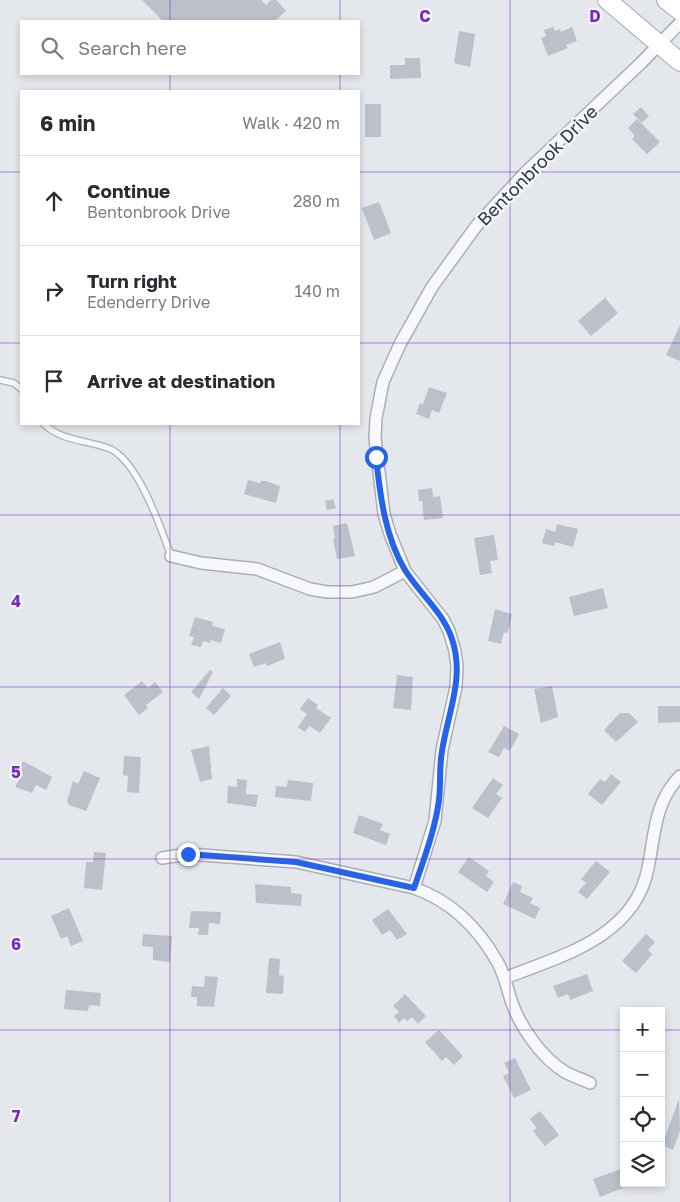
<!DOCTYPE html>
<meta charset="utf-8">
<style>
body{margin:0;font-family:"Golos Text",sans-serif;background:#f7f7f7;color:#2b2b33}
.controls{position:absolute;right:15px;bottom:15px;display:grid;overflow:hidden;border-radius:0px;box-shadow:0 2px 8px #0003}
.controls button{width:45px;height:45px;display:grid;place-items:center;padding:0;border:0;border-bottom:1px solid #e1e1e2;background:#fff;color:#2b2b33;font:25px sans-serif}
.stop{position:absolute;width:15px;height:15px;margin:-11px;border:4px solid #2563eb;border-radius:50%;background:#fff}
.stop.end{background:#2563eb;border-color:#fff;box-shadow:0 1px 5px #0008}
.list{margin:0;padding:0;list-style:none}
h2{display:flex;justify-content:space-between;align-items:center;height:65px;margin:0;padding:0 20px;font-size:21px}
h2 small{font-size:16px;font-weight:400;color:#7c7c81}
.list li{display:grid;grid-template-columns:32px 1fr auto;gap:15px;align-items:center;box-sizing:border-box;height:90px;padding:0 20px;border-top:1px solid #e1e1e2}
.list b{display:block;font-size:19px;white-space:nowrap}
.list p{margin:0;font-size:16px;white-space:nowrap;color:#7c7c81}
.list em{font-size:16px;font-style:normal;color:#7c7c81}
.icon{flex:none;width:28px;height:28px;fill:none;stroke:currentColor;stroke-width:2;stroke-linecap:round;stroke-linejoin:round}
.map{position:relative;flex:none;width:680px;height:1202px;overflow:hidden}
.search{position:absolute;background:#fff;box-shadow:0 2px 8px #0003;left:20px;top:20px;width:340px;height:55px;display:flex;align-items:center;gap:12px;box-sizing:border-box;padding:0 18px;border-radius:0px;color:#7c7c81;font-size:19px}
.panel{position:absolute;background:#fff;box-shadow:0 2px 8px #0003;left:20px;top:90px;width:340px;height:335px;border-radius:0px}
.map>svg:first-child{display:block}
.building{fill:#bbc0ca}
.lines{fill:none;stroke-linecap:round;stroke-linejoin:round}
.service-casing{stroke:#a9aeb7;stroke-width:8}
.minor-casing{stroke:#a9aeb7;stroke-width:14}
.primary-casing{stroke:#a3abb8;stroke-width:20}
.service{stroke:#f7f8fa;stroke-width:5.5}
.minor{stroke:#f7f8fa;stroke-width:11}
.primary{stroke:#fff;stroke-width:18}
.route{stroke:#2563eb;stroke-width:6}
.grid{fill:none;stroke:#7b2cbf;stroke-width:1;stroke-opacity:0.55}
.labels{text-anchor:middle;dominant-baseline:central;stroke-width:4.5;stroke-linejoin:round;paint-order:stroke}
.street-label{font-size:18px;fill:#2b3445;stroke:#f4f6f9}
.grid-label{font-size:16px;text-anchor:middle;font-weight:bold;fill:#7b2cbf;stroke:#f4f6f9;stroke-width:4.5;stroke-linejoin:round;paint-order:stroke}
</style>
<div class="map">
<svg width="680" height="1202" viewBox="0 0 680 1202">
<rect width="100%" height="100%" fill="#e4e7ec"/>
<g class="building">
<polygon points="142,0 261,0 266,5 271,0 276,0 286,11 275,21 163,21"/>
<polygon points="553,27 555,31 560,29 561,32 572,27 577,41 566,45 568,48 548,56 541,38 546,36 544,30"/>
<polygon points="459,31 475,34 470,67 454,63"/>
<polygon points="405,58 420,58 421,78 390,79 390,65 405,65"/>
<rect x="365" y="104" width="16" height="33"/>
<polygon points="641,107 649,116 642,123 633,114"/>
<polygon points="637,119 660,142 647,154 632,139 635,136 628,128"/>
<polygon points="379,202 391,233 374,240 362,208"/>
<polygon points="605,298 618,313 591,336 578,321"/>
<polygon points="680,325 680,361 666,355"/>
<polygon points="429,387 447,393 439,413 432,410 429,419 416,414 420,403 423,404"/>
<polygon points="248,480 260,483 261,481 266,481 280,486 276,503 244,494"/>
<polygon points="432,488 433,497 440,496 443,518 424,520 422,501 419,501 418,490"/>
<polygon points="333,499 336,508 327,510 325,501"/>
<polygon points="347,523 355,556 337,559 333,539 335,539 333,526"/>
<polygon points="557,524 578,529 573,547 555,542 554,546 542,543 546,529 555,532"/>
<polygon points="494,535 498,560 490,561 492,573 480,575 474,538"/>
<polygon points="603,588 608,608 574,616 569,597"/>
<polygon points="495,609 512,614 509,628 507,633 504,632 501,644 488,641"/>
<polygon points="195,617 213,622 212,626 225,629 221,643 211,640 210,643 203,641 201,647 191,645 194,637 189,636"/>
<polygon points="280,642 285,659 267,666 266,663 254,667 249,654"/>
<polygon points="210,670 213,672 199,699 191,692"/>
<polygon points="397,675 413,677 411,710 393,708"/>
<polygon points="142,681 148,688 155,682 163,692 146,705 148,708 139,715 124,695"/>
<polygon points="552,686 558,717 541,723 534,689"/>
<polygon points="223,688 231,696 214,715 206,708"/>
<polygon points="308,698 318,705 316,708 331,718 320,733 309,726 305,732 298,727 307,714 300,709"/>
<polygon points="658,706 680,706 680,722 658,723"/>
<polygon points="620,713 629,713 638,722 616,742 604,730"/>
<polygon points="504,726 519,734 510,751 504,748 499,757 488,752"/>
<polygon points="209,746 212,779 200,782 191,750"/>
<polygon points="124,756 141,757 139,793 127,792 128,776 123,775"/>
<polygon points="23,761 52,777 46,790 36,785 32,793 15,787 19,780 15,777"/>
<polygon points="84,771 100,778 86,811 69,805 67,801 73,781 78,784"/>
<polygon points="611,774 621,782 602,805 588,794 600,779 605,782"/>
<polygon points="493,778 503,785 496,794 502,798 488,818 472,808"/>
<polygon points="237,779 247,780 246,794 258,795 256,807 227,803 228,786 237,787"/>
<polygon points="288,780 313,783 311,801 275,797 276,786 287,787"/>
<polygon points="359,815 383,824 380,830 390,834 386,845 353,833"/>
<polygon points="94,852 106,853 102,890 84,888 86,862 93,862"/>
<polygon points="469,857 489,871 486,876 494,882 487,892 458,872"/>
<polygon points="596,861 610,872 587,899 578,892 586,883 581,879"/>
<polygon points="513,882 522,886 520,892 533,898 530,903 540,908 535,919 503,904"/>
<polygon points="255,884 291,887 291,893 302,894 301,906 256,903"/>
<polygon points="69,908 83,941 71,946 67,936 61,939 51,916"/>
<polygon points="388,909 407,934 397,940 390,930 382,935 372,920"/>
<polygon points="191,911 221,912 220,924 209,923 208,935 198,935 199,928 189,928"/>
<polygon points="143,934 172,936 170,962 153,960 153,947 142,946"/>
<polygon points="646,934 655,942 648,950 652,954 636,973 622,961"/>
<polygon points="269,958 280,959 279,975 284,976 283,994 266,993"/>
<polygon points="587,974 593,991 570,1000 568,994 558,998 553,986"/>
<polygon points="205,976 218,977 214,1007 197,1006 197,997 191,997 192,986 204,987"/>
<polygon points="66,990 101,993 100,1006 89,1005 88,1011 64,1009"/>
<polygon points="405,994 426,1016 418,1024 412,1017 407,1021 404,1018 399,1023 394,1016 399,1012 393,1006"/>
<polygon points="439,1030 463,1056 454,1065 446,1057 442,1061 425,1042"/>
<polygon points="515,1058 531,1090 514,1098 503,1076 509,1073 504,1063"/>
<polygon points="679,1099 680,1131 673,1150 662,1145"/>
<polygon points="540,1111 559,1135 545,1146 533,1131 537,1128 530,1119"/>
<polygon points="624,1168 624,1181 621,1182 623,1188 600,1197 593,1179"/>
</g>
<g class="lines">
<g class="service-casing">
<g id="service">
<polyline points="0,380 14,383 21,389"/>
<path d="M44 424C61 441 86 440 108 448 137 458 161 528 171 556"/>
</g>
</g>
<g class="minor-casing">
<g id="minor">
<polyline points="171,556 201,563 257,569 310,589 327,592 352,592 374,587 405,571"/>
<path d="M162 858 188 854 296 862 414 888C451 901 479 929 498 963 505 976 507 989 512 1003 521 1028 542 1058 565 1072 572 1076 582 1079 590 1083"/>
<polyline points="414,888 435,821 442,750 456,687 457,666 455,651 449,631 443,619 405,571 390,534 384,514 375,438 376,418 383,382 400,344 432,287 477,225 525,173 641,63 680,23"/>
<path d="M505 978C561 956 635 937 648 868 655 834 654 803 680 776"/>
</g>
</g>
<g class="primary-casing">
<g id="primary">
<polyline points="607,0 680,62"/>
<polyline points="666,0 680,11"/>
</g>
</g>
<use href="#service" class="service"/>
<use href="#minor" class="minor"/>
<use href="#primary" class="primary"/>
</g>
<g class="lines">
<path class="route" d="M188 854 296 862 414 888C424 859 435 830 439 800 441 784 439 767 442 751 448 712 465 678 452 639 443 612 420 594 405 570 385 537 380 495 376 457"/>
</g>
<path class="grid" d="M170 0V21M340 0V21M510 0V1202M170 74V91M340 74V91M0 172H21M359 172H680M0 343H21M359 343H680M170 424V1202M340 424V1202M0 515H680M0 687H680M0 859H680M0 1030H624M661 1030H680"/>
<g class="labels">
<g class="street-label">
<text transform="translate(537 165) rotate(-45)">Bentonbrook Drive</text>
</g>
</g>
<g class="grid-label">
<text x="425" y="22">C</text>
<text x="595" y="22">D</text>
<text x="16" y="607">4</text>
<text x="16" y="778">5</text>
<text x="16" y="950">6</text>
<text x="16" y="1122">7</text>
</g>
</svg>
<div class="controls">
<button>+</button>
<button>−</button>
<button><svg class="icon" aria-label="locate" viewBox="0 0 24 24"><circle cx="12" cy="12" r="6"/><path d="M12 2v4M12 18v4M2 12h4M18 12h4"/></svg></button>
<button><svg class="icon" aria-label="layers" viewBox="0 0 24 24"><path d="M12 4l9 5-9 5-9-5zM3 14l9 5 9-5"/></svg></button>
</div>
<div class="stop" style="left:376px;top:457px"></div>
<div class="stop end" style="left:188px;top:854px"></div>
<div class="search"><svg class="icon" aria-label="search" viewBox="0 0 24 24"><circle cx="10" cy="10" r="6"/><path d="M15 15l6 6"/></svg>Search here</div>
<section class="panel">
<h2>6 min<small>Walk · 420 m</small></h2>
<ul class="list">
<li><svg class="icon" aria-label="ahead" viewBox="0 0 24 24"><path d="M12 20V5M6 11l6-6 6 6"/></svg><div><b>Continue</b><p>Bentonbrook Drive</p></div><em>280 m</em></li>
<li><svg class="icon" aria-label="right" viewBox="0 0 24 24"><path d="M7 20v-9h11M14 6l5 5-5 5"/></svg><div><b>Turn right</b><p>Edenderry Drive</p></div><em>140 m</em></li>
<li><svg class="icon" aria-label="arrive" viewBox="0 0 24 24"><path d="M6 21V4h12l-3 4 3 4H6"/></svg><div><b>Arrive at destination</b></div></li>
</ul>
</section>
</div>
